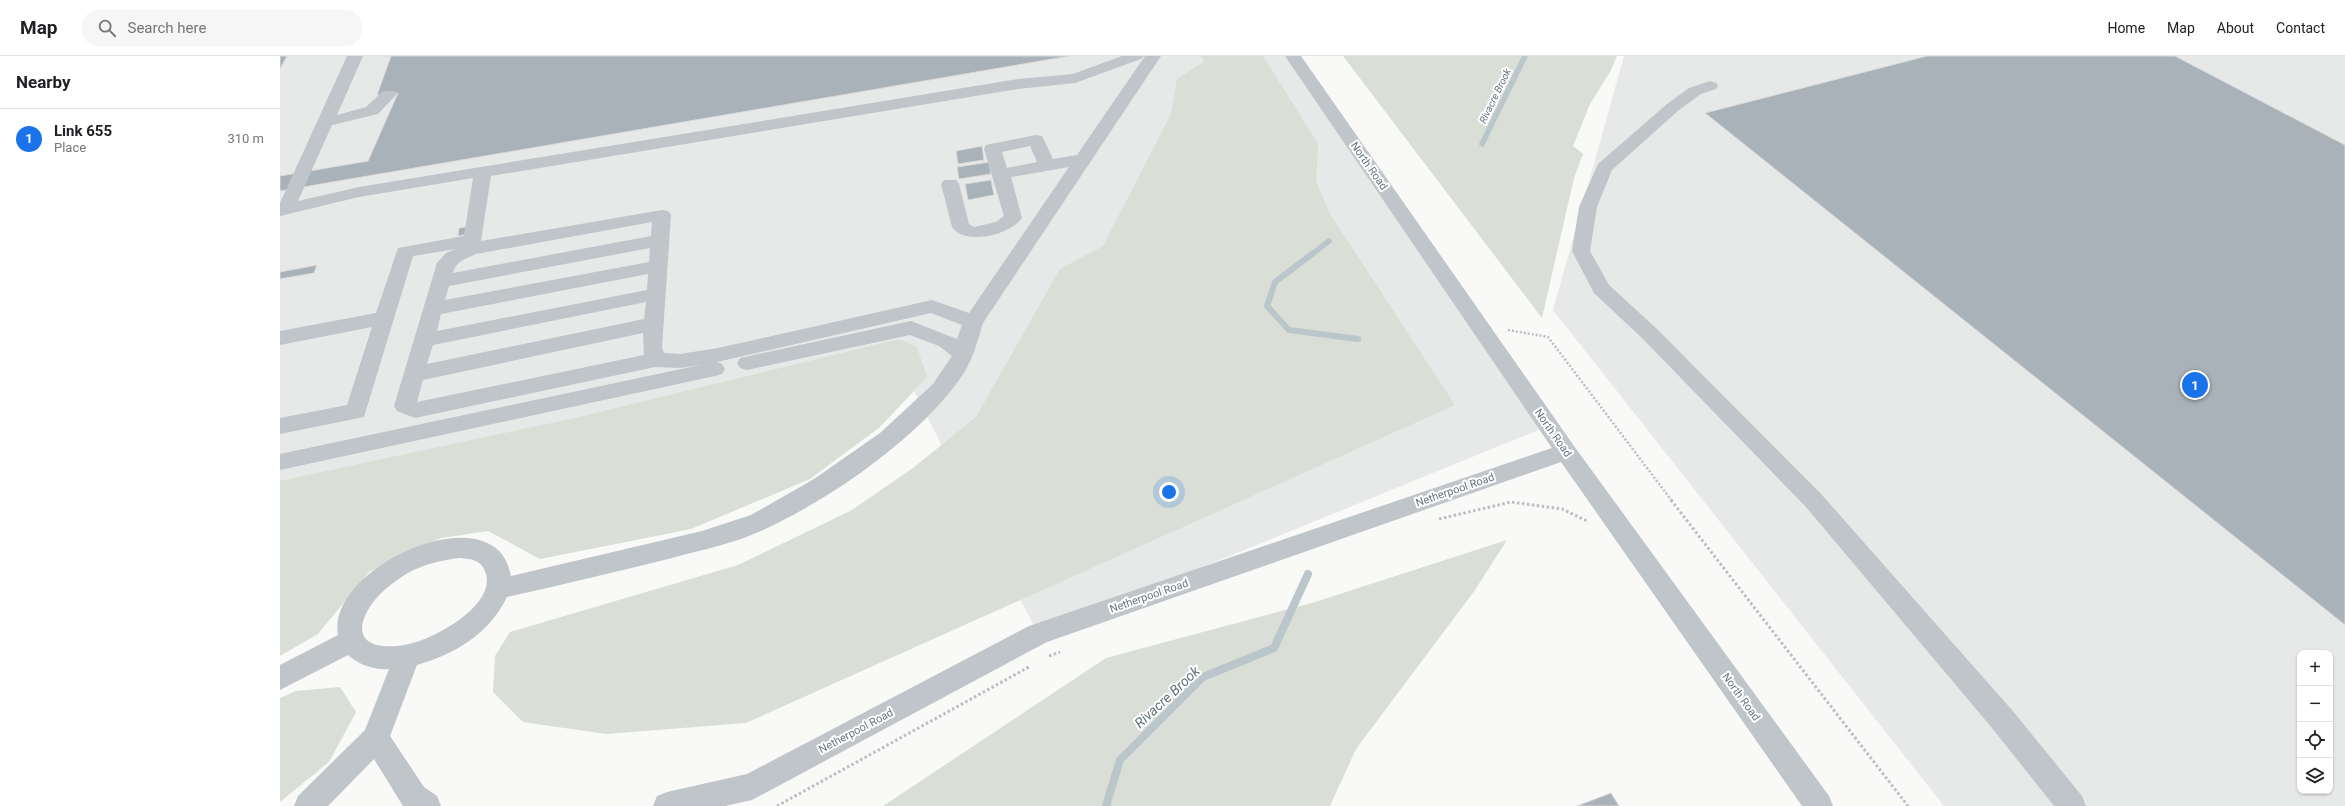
<!DOCTYPE html>
<meta charset="utf-8">
<style>
body{margin:0;font-family:Roboto,sans-serif;background:#f6f6f6;color:#202124}
.controls{position:absolute;right:12px;bottom:12px;display:grid;overflow:hidden;border-radius:8px;box-shadow:0 1px 3px #0004}
.controls button{width:36px;height:36px;display:grid;place-items:center;padding:0;border:0;border-bottom:1px solid #e0e0e0;background:#fff;color:#202124;font:20px sans-serif}
.you{position:absolute;left:889px;top:436px;width:14px;height:14px;margin:-10px;border:3px solid #fff;border-radius:50%;background:#1a73e8;box-shadow:0 0 0 6px #1a73e833}
.badge{display:grid;place-items:center;width:26px;height:26px;border-radius:50%;background:#1a73e8;color:#fff;font-size:13px;font-weight:700}
.pin{position:absolute;translate:-50% -50%;border:2px solid #fff;box-shadow:0 1px 4px #0006}
.list{margin:0;padding:0;list-style:none}
h2{display:flex;justify-content:space-between;align-items:center;height:52px;margin:0;padding:0 16px;font-size:17px}
h2 small{font-size:13px;font-weight:400;color:#757577}
.list li{display:grid;grid-template-columns:26px 1fr auto;gap:12px;align-items:center;box-sizing:border-box;height:60px;padding:0 16px;border-top:1px solid #e0e0e0}
.list b{display:block;font-size:15px;white-space:nowrap}
.list p{margin:0;font-size:13px;white-space:nowrap;color:#757577}
.list em{font-size:13px;font-style:normal;color:#757577}
.icon{flex:none;width:22px;height:22px;fill:none;stroke:currentColor;stroke-width:2;stroke-linecap:round;stroke-linejoin:round}
.map{position:relative;flex:none;width:2065px;height:750px;overflow:hidden}
header{display:flex;align-items:center;gap:24px;box-sizing:border-box;height:56px;padding:0 20px;background:#fff;border-bottom:1px solid #e0e0e0}
header strong{font-size:19px}
nav{display:flex;gap:22px;margin-inline-start:auto;font-size:14px}
.search{width:280px;height:36px;background:#f6f6f6;display:flex;align-items:center;gap:10px;box-sizing:border-box;padding:0 14px;border-radius:16px;color:#757577;font-size:15px}
main{display:flex}
aside{flex:1;background:#fff}
.map>svg:first-child{display:block}
.built{fill:#e7e8e8;fill-rule:evenodd}
.green{fill:#d9ded6}
.lines{fill:none;stroke-linecap:round;stroke-linejoin:round}
.stream-far2{stroke:#bac6ca;stroke-width:5.5}
.stream-far1{stroke:#bac6ca;stroke-width:6}
.stream{stroke:#bac6ca;stroke-width:8}
.building{fill:#a9b2b8;stroke:#dbdbd9}
.path-far1{stroke:#bbbec1;stroke-width:2.5;stroke-dasharray:2 2;stroke-linecap:butt}
.path{stroke:#bbbec1;stroke-width:3;stroke-dasharray:2.5 2.5;stroke-linecap:butt}
.minor{fill:#c0c5c9;fill-rule:evenodd}
.labels{text-anchor:middle;dominant-baseline:central;stroke-width:4;stroke-linejoin:round;paint-order:stroke}
.far-water-label{font-size:10px;font-style:italic;fill:#60757b;stroke:#fff}
.street-label{font-size:11px;fill:#657681;stroke:#fff}
.near-water-label{font-size:14px;font-style:italic;fill:#60757b;stroke:#fff}
</style>
<header>
<strong>Map</strong>
<div class="search"><svg class="icon" aria-label="search" viewBox="0 0 24 24"><circle cx="10" cy="10" r="6"/><path d="M15 15l6 6"/></svg>Search here</div>
<nav><a>Home</a><a>Map</a><a>About</a><a>Contact</a></nav>
</header>
<main>
<aside>
<h2>Nearby<small></small></h2>
<ul class="list">
<li><span class="badge">1</span><div><b>Link 655</b><p>Place</p></div><em>310 m</em></li>
</ul>
</aside>
<div class="map">
<svg width="2065" height="750" viewBox="0 0 2065 750">
<rect width="100%" height="100%" fill="#f9f9f7"/>
<g class="built">
<polygon points="0,0 1010,0 1261,373 758,578 612,292 0,427"/>
<path d="M1344 0H2065V750H1664L1273 254ZM2020 597H2050V735H2020Z"/>
</g>
<g class="green">
<polygon points="921,0 983,0 1038,88 1036,125 1050,158 1175,349 466,667 326,678 243,666 213,636 215,600 230,576 458,509 572,454 633,412 696,361 780,213 823,190 891,58 897,23 924,6"/>
<polygon points="1063,0 1337,0 1330,16 1310,48 1293,90 1303,98 1294,122 1262,262"/>
<polygon points="619,283 637,291 647,321 600,371 530,423 411,473 260,503 208,475 161,482 89,516 38,578 0,600 0,425 299,361"/>
<polygon points="1227,484 1195,534 1076,693 1050,750 603,750 826,602 1035,546"/>
<polygon points="60,631 76,656 49,706 0,746 0,642 16,635"/>
</g>
<g class="lines">
<g class="stream-far2">
<polyline points="1202,88 1245,0"/>
<polyline points="1031,199 1049,185"/>
</g>
<polyline class="stream-far1" points="1032,198 995,226 987,250 1009,274 1078,283"/>
<polyline class="stream" points="826,750 840,704 923,621 994,592 1028,518"/>
</g>
<g class="building">
<polygon points="0,0 7,0 0,13"/>
<polygon points="102,0 790,0 0,135 0,120 88,105 118,37 97,39 111,0"/>
<polygon points="1647,0 1895,0 2065,89 2065,569 1425,57"/>
<polygon points="702,90 704,104 678,108 676,95"/>
<polygon points="709,106 711,118 679,123 677,111"/>
<polygon points="711,124 714,139 688,144 685,128"/>
<polygon points="191,170 190,178 178,180 179,172"/>
<polygon points="37,209 34,217 0,223 0,216"/>
<polygon points="1331,737 1339,750 1297,750"/>
</g>
<g class="lines">
<polyline class="path-far1" points="1228,274 1268,281 1392,445"/>
<g class="path">
<polyline points="1391,444 1628,750"/>
<polyline points="1159,463 1231,446 1282,453 1307,465"/>
<polyline points="769,600 780,596"/>
<polyline points="497,750 749,611"/>
</g>
<g class="minor">
<path d="M67 0H83L57 59 86 51 103 35H115L117 38 98 58 52 69 18 145 79 131 738 23 793 18 842 0H864L861 3 795 27 738 33 211 120 201 185 382 154 388 155 391 159 382 291 384 297 400 298 438 292 652 244 689 257 789 111 731 121 742 162C730 179 685 190 672 171L661 128 664 124H676L679 128 689 168 694 171 716 166 724 160 704 93 706 89 756 79 762 80 773 103 797 99 865 0H881L703 267C698 283 694 300 685 315 644 381 534 456 461 483 438 491 413 496 388 503 335 516 281 529 227 541 209 578 175 598 137 609L110 680 144 731 157 740 161 750H123L94 703 48 750H14L18 740 85 674 109 613C94 614 79 609 68 599L0 634V609L58 579C47 519 177 453 219 495 226 502 229 511 231 520L422 475 471 459 534 423 600 377 653 328 672 300 659 290 630 279 467 314 460 312 457 307 460 302 631 265 677 283 682 269 651 257 437 306 442 308 445 313 442 318 435 320 0 414V398L420 309 400 312 375 311 135 362 117 355 114 350 157 207 166 197 176 193 133 200 84 361 0 378V362L67 349 92 271 0 289V275L96 257 118 192 184 180 193 122 79 141 0 160V147ZM750 90 757 106 727 112 722 96ZM372 166 371 180 173 217C176 205 185 203 196 198ZM370 192 369 206 165 244 169 230ZM368 218 367 234 157 275 161 258ZM366 246 364 263 147 308 153 289ZM363 277 364 299 137 346 143 324ZM180 502C192 503 202 504 206 518 215 550 154 583 129 588 103 594 68 590 88 554 96 539 113 526 128 517 144 508 162 504 180 502Z"/>
<polygon points="1005,0 1021,0 1294,390 1549,740 1553,750 1522,750 1281,406 767,586 472,744 445,750 373,750 377,740 387,736 467,718 749,570 1272,392"/>
<polygon points="1430,25 1436,27 1438,30 1436,33 1421,38 1399,54 1332,114 1317,151 1310,195 1329,229 1377,273 1542,439 1732,654 1802,740 1806,750 1774,750 1712,672 1526,451 1363,283 1314,237 1292,195 1299,151 1318,108 1387,48 1409,32"/>
</g>
</g>
<g class="labels">
<g class="far-water-label">
<text transform="translate(1215 40) rotate(-64)">Rivacre Brook</text>
</g>
<g class="street-label">
<text transform="translate(1089 110) rotate(55)">North Road</text>
<text transform="translate(1273 377) rotate(55)">North Road</text>
<text transform="translate(1175 434) rotate(-19)">Netherpool Road</text>
<text transform="translate(869 540) rotate(-19)">Netherpool Road</text>
<text transform="translate(1461 641) rotate(54)">North Road</text>
<text transform="translate(576 675) rotate(-28)">Netherpool Road</text>
</g>
<g class="near-water-label">
<text transform="translate(887 641) rotate(-43)">Rivacre Brook</text>
</g>
</g>
</svg>
<div class="controls">
<button>+</button>
<button>−</button>
<button><svg class="icon" aria-label="locate" viewBox="0 0 24 24"><circle cx="12" cy="12" r="6"/><path d="M12 2v4M12 18v4M2 12h4M18 12h4"/></svg></button>
<button><svg class="icon" aria-label="layers" viewBox="0 0 24 24"><path d="M12 4l9 5-9 5-9-5zM3 14l9 5 9-5"/></svg></button>
</div>
<div class="you"></div>
<div class="pin badge" style="left:1915px;top:329px">1</div>
</div>
</main>
